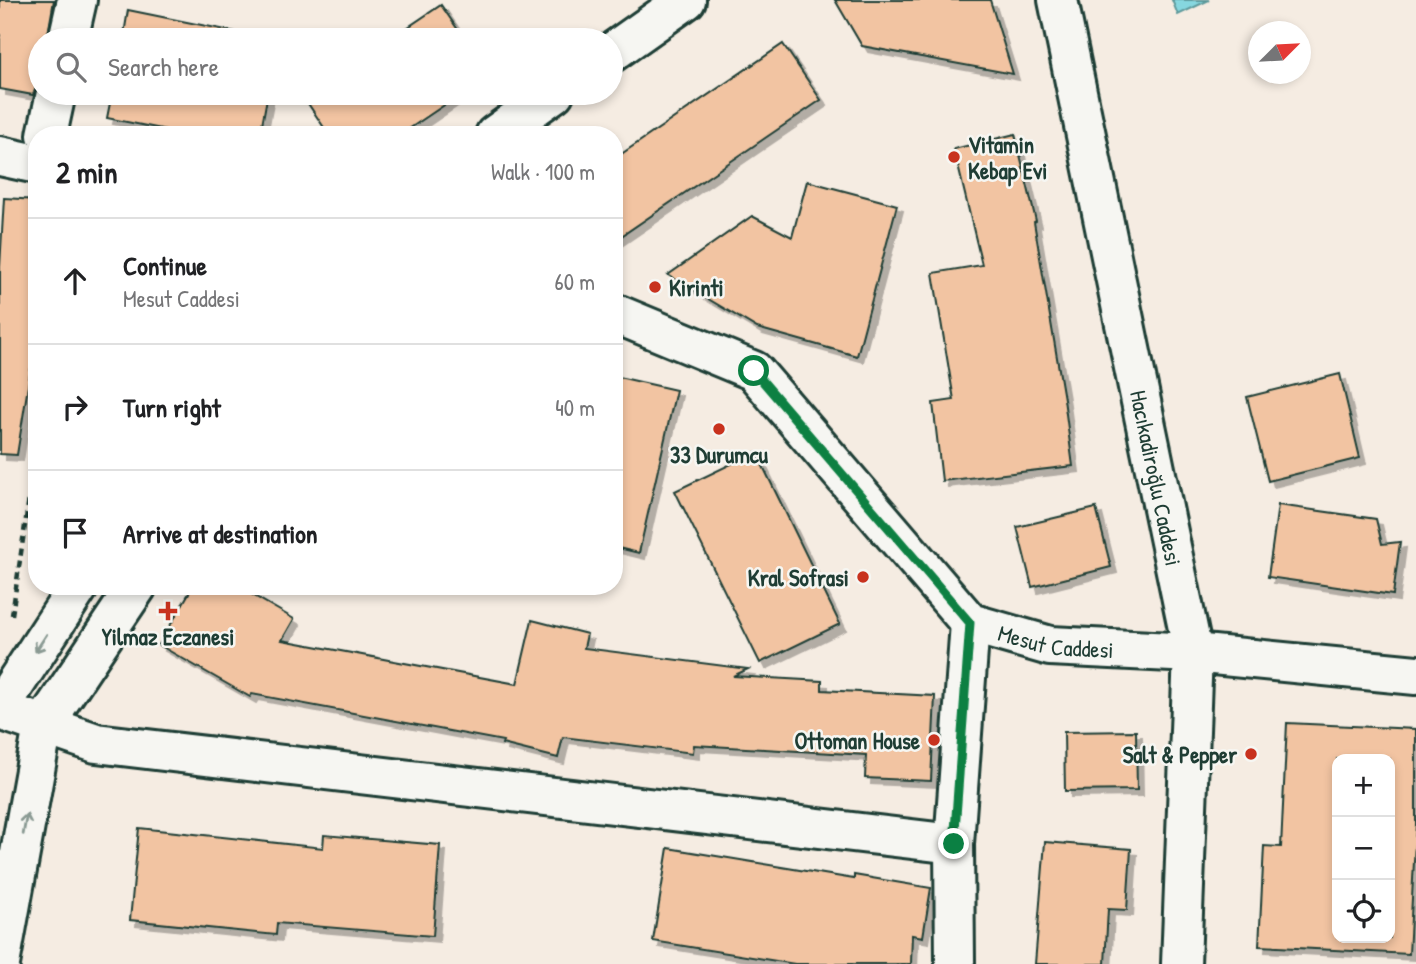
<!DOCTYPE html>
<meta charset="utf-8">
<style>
body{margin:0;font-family:"Patrick Hand",sans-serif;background:#f6f6f6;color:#202124}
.controls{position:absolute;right:21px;bottom:21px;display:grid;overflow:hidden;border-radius:14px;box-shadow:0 4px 10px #0003}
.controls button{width:63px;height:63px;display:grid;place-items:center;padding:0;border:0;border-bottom:2px solid #e0e0e0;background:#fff;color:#202124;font:35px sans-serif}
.compass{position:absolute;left:1248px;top:21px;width:63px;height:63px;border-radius:50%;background:#fff;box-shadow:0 4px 10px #0003;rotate:66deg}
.stop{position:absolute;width:21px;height:21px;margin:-16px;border:5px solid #0b8043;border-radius:50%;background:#fff}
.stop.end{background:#0b8043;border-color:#fff;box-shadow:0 2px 7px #0008}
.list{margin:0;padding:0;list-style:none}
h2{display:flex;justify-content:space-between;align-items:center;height:91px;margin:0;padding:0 28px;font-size:30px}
h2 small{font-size:23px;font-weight:400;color:#757577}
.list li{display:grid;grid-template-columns:46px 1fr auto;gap:21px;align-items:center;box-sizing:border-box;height:126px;padding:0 28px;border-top:2px solid #e0e0e0}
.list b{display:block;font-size:26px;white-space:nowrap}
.list p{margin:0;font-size:23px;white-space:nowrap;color:#757577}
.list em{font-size:23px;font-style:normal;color:#757577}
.icon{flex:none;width:38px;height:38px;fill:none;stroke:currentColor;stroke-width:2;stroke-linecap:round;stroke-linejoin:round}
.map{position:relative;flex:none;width:1416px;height:964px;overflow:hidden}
.search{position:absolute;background:#fff;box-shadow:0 4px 10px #0003;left:28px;top:28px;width:595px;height:77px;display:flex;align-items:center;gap:18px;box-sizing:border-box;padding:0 24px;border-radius:38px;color:#757577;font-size:26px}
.panel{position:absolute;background:#fff;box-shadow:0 4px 10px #0003;left:28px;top:126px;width:595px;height:469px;border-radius:28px}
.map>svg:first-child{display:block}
.water{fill:#86d7df;stroke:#5d999b;stroke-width:2}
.building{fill:#f2c4a2;stroke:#1f3d34;stroke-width:2;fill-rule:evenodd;filter:url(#shadow)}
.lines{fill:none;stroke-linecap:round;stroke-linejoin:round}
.street-casing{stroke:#1f3d34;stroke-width:44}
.secondary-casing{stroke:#1f3d34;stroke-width:44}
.path{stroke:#1f3d34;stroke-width:4.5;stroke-dasharray:7 5;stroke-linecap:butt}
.street{stroke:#f6f6f2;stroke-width:38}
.secondary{stroke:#f6f6f2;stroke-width:38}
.oneway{stroke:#8a9a93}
.route{stroke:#0b8043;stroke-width:9}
.poi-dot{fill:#c8321e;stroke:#f6f6f2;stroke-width:2.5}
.labels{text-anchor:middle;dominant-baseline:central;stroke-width:5;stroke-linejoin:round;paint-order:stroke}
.poi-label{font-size:23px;font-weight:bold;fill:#1f3d34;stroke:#f6f6f2;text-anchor:end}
.street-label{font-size:23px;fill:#1f3d34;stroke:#f6f6f2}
</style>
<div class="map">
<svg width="1416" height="964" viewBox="0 0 1416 964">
<defs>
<filter id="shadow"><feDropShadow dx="6" dy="6" stdDeviation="0" flood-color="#0004"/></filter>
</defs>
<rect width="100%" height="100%" fill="#f5ece2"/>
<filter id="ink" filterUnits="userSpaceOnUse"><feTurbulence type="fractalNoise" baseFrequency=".0143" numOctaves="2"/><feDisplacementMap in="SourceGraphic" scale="14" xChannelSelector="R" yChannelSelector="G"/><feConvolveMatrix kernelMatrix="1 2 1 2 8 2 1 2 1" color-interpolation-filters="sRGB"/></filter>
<g filter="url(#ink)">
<polygon class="water" points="1172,0 1209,0 1178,15"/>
<g class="building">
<polygon points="0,0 54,0 47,40 40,40 40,78 33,95 0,89"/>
<polygon points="835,0 990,0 1013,74 862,46"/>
<polygon points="441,5 465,40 389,40"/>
<polygon points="128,10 265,38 276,40 123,40"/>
<polygon points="783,44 821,100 614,241 614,159"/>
<polygon points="112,93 268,93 260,135 191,135 107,118"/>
<polygon points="301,93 462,93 400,135 329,135"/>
<polygon points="1015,134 1036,221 1034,222 1064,399 1073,466 942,481 933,403 954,400 933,273 982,265 954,149"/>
<polygon points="807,181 897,205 857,356 757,328 668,275 752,216 792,237"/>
<polygon points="4,198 37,200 37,355 33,355 17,455 0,454 0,267"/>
<polygon points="1340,374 1360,458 1268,481 1247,397"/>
<polygon points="614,376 676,390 639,553 614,547"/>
<polygon points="756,452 840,624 760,663 675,491"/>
<polygon points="1278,505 1376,519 1382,544 1400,542 1393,595 1268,577"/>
<polygon points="1096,508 1111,567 1032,587 1017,527"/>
<polygon points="193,586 237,586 294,619 282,640 517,684 532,620 587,634 584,648 748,669 733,676 822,681 822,690 935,696 931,781 865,778 866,755 694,745 693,753 563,737 558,758 502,744 503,741 252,694 250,697 159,645"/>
<path d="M1287 723 1416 729V824L1409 954 1259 946 1264 846 1281 847ZM1337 759H1390V938H1337Z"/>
<polygon points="1136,731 1137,790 1065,791 1064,732"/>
<polygon points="139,828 323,848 324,835 440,845 433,936 277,923 276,935 130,920"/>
<polygon points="1045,842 1131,849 1127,910 1108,909 1105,964 1035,964"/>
<polygon points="668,848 854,879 854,875 931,888 923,937 912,935 911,964 795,964 653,941"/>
</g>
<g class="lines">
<g class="street-casing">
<g id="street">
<path id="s1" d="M1058 0 1193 653 1181 964"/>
<polyline points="68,40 77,0"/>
<polyline points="47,135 56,93"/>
<polyline points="0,156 37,164"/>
<path id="s2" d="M614 313 754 371 970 623 1050 646 1193 653 1416 675"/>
<polyline points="0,710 96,743 954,844"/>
<polyline points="955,964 954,844 970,623"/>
</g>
</g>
<g class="secondary-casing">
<g id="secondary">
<polyline points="611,53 686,0"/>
<polyline points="495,135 554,93"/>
<polyline points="0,707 79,586"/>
<polyline points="0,964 43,726 137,586"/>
</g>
</g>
<polyline class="path" points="12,615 37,443"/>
<use href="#street" class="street"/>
<use href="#secondary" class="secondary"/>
</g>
<defs><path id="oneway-shaft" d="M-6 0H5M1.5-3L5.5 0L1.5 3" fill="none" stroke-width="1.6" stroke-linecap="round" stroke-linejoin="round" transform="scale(1.75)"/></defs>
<g class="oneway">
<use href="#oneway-shaft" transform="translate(41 643) rotate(123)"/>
<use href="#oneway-shaft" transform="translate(25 824) rotate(-80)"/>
</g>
</g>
<g class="lines" filter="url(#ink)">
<polyline class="route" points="754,371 970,623 954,844"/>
</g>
<g class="poi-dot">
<circle cx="954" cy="157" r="7"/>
<circle cx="655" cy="287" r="7"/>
<circle cx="719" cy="429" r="7"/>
<circle cx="863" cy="577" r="7"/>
<path d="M164.5 600.5h7v7h7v7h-7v7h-7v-7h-7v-7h7z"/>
<circle cx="934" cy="740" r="7"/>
<circle cx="1251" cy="754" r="7"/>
</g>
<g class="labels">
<g class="poi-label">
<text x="968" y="144" text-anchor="start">Vitamin<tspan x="968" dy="26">Kebap Evi</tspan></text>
<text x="669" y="287" text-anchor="start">Kirinti</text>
<text x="719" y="454" text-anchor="middle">33 Durumcu</text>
<text x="849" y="577">Kral Sofrasi</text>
<text x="168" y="636" text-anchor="middle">Yilmaz Eczanesi</text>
<text x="920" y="740">Ottoman House</text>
<text x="1237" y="754">Salt &amp; Pepper</text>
</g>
<g class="street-label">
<text stroke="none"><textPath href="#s1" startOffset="488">Hacıkadiroğlu Caddesi</textPath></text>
<text stroke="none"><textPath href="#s2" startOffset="572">Mesut Caddesi</textPath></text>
</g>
</g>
</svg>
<div class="controls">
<button>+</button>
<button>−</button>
<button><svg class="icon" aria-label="locate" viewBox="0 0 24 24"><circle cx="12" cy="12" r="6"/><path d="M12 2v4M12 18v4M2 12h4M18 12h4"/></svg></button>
</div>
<svg class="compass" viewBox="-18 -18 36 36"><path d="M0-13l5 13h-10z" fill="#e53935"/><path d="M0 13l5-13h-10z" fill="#757577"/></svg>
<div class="stop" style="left:754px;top:371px"></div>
<div class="stop end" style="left:954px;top:844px"></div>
<div class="search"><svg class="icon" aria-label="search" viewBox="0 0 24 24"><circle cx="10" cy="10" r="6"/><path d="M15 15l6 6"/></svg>Search here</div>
<section class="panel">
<h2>2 min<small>Walk · 100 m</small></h2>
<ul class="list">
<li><svg class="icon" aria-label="ahead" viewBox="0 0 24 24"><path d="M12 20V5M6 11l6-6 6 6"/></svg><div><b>Continue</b><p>Mesut Caddesi</p></div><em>60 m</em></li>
<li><svg class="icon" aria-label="right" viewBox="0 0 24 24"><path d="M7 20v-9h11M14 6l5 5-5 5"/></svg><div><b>Turn right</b></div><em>40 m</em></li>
<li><svg class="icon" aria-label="arrive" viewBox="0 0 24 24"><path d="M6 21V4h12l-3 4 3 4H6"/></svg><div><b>Arrive at destination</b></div></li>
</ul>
</section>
</div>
